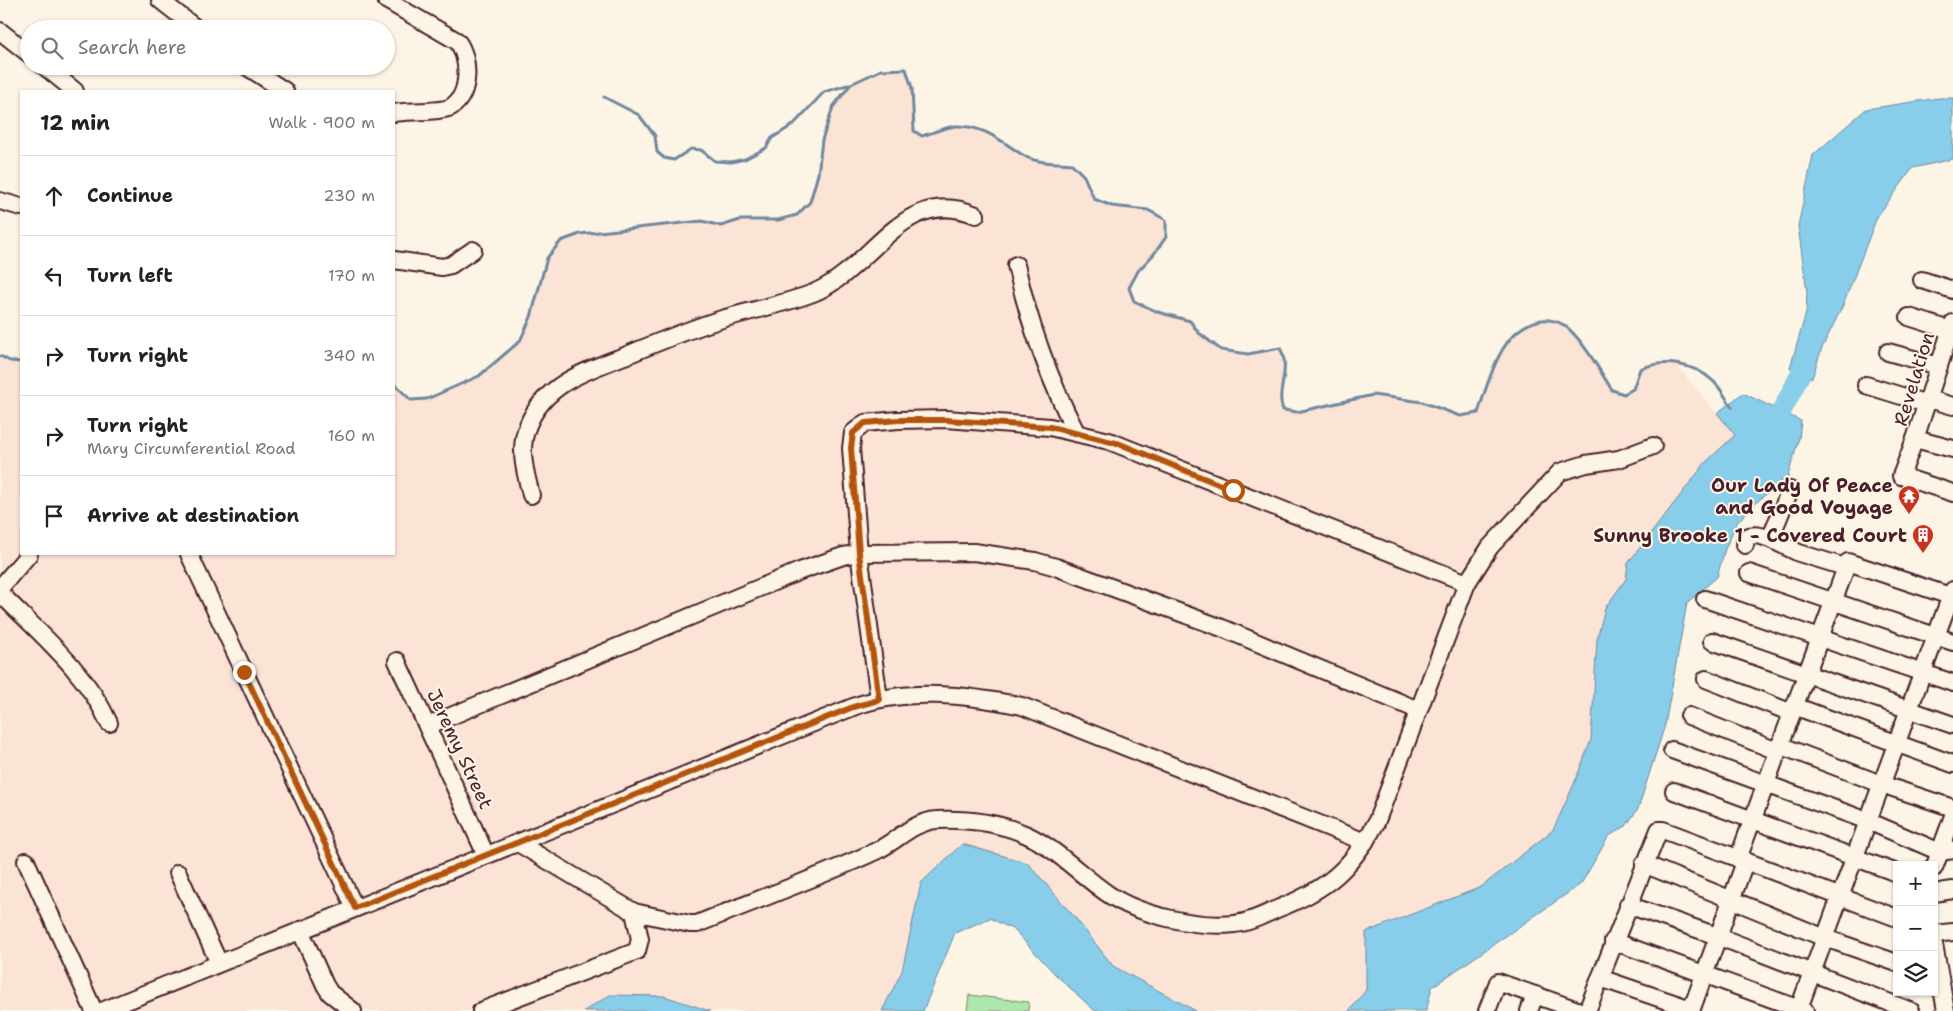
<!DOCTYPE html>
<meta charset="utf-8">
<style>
body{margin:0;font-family:"Shantell Sans",sans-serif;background:#f6f6f6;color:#222}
.controls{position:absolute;right:15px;bottom:15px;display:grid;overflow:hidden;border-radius:0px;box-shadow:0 1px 4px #0004}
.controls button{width:45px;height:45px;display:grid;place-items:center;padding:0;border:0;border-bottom:1px solid #e0e0e0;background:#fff;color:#222;font:25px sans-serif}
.stop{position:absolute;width:15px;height:15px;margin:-11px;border:4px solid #b45309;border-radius:50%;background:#fff}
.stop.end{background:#b45309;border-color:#fff;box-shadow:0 1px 5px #0008}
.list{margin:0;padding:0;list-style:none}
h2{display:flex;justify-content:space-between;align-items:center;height:65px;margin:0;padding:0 20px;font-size:21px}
h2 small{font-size:16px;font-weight:400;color:#767676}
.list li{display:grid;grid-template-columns:32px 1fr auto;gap:15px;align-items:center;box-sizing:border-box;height:80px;padding:0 20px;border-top:1px solid #e0e0e0}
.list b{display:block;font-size:19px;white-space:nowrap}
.list p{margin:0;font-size:16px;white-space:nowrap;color:#767676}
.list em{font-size:16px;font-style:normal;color:#767676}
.icon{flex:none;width:28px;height:28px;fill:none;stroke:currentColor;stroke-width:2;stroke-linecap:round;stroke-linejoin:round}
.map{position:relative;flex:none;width:1953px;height:1011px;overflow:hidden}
.search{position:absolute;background:#fff;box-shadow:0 1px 4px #0004;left:20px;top:20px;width:375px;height:55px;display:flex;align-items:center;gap:12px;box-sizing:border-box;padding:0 18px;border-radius:28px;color:#767676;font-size:19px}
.panel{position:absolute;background:#fff;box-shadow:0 1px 4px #0004;left:20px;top:90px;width:375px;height:465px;border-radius:0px}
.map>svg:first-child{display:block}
.built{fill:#fbe4d6}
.green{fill:#aee7ab;stroke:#7c836b}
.water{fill:#88cdea;stroke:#6f879e}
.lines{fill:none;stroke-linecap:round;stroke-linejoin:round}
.stream{stroke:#6f879e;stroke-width:3}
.river{stroke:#88cdea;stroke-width:20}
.minor-casing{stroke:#4a1f2b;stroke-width:20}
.minor{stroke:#fcf5e5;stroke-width:16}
.route{stroke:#b45309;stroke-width:6}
.labels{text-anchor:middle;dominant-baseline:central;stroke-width:4;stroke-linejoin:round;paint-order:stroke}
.street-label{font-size:19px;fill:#4a1f2b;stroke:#fcf5e5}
.poi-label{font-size:19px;font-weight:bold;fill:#4a1f2b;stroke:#fcf5e5;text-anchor:end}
</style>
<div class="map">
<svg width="1953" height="1011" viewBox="0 0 1953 1011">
<rect width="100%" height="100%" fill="#fcf5e5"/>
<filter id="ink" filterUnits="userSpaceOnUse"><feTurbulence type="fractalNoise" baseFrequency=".02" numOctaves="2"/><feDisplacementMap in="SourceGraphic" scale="10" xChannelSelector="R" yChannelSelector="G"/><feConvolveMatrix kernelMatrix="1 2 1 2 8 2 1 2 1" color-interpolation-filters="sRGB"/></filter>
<g filter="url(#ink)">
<polygon class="built" points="906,69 912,88 914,131 922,136 956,126 990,132 1013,146 1023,155 1040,161 1072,164 1084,176 1095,199 1112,206 1148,210 1166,220 1166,237 1154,254 1138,271 1129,288 1134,301 1158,312 1190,321 1199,333 1221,350 1248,354 1280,348 1285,357 1284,384 1280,402 1283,410 1297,412 1373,395 1422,402 1460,416 1478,413 1496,362 1512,336 1530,321 1547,319 1563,324 1582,344 1612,390 1624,394 1633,390 1640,369 1653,363 1675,364 1736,435 1706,462 1628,563 1626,579 1605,608 1597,639 1591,740 1574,784 1553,830 1481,887 1366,932 1366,990 1349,1011 1196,1011 1113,966 1077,920 1028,864 921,884 902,971 882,1011 710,1011 664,996 610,995 584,1011 0,1011 0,356 10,361 21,362 21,554 394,554 394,384 411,400 427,399 479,376 520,342 531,317 547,258 561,241 580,234 702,221 721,226 740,220 778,220 797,215 810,202 818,174 822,140 833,107 851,84 881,70"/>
<polygon class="green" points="969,995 1029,1002 1028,1011 967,1011"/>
<g class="water">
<polygon points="1939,98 1953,98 1953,159 1913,168 1877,217 1844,303 1822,348 1812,378 1790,368 1806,313 1807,292 1798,226 1813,155 1866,109"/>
<polygon points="1743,393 1801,421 1799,438 1788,476 1752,506 1736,524 1725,549 1717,577 1687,603 1665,725 1638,809 1626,826 1609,836 1581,884 1432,987 1426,1011 1349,1011 1366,990 1366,932 1481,887 1553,830 1574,784 1591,740 1597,639 1605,608 1626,579 1628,563 1706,462 1735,435 1717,413"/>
<polygon points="962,844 1028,863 1077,920 1113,966 1196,1011 1095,1011 1055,974 1014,930 990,918 955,933 923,1011 882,1011 902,971 921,883"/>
<polygon points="610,995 664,996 710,1011 584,1011"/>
</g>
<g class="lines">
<g class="stream">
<path d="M604 97 639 115 655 136 657 152 664 158 674 160 691 149 701 150 715 161 731 162 745 159 766 148 772 138 793 125 824 92 851 84 881 70 906 69 912 88 914 131 922 136C932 133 945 127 956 126 983 125 1002 142 1023 155 1036 164 1057 162 1072 164L1084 176 1094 199 1112 206 1148 210 1166 220V237L1154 254 1138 271 1129 288 1134 301 1158 312 1190 321 1199 333 1221 350 1248 354 1280 348C1292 370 1275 392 1283 410L1297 412 1373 395 1422 402 1460 416 1478 413C1489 380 1501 326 1542 320 1548 319 1558 321 1564 325 1582 338 1600 371 1612 390L1624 394 1633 389 1640 369C1664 359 1694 363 1713 381 1721 388 1726 399 1732 407"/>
<polyline points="0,356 10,361 21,362"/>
<polyline points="394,384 411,400 427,399 479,376 520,341 531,317 547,258 561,241 580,234 702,221 721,226 740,220 778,220 797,215 810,202 818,174 822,140 833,107 851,84"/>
</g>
<polyline class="river" points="1769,436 1801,373 1810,347"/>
<g class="minor-casing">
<g id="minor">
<polyline points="160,0 197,29"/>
<path d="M386 0 457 41C470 57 471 95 451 107 443 112 406 111 394 113"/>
<polyline points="0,31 29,54"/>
<polyline points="44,66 75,91"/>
<polyline points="246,66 285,91"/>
<polyline points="0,201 21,207"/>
<polyline points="394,260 442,267 451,265 473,250"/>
<path d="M1016 265C1029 323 1049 379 1076 432"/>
<polyline points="1922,280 1953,290"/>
<polyline points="1909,317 1950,330"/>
<polyline points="1953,323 1915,439 1953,449"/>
<polyline points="1888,352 1939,366"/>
<polyline points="1866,385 1927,404"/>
<polyline points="1929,399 1953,406"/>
<polyline points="1915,439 1901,476 1953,493"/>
<polyline points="1790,490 1770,539 1799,553 1845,567"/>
<path d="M531 495C525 471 518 449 528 425 545 383 588 370 627 355 658 342 690 329 722 319 752 310 784 304 813 293 874 268 902 184 976 215"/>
<path d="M1745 545 1746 537C1754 533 1763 536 1770 539"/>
<polyline points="189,554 355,908"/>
<polyline points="1749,573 1953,642"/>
<polyline points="0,588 29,554"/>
<path d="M0 593C39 633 86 671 109 723"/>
<polyline points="1705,599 1953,683"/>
<polyline points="1712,641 1953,725"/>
<polyline points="397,661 486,855"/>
<polyline points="1706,679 1792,713"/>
<polyline points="879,699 859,553 851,448 853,433 865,423 898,420 946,419 1050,427 1109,441 1467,583"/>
<polyline points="1794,706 1953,764"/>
<polyline points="1689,716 1777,751"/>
<polyline points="427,726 800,571 843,556 859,553 974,552 1035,561 1056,567 1222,628 1418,710"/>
<polyline points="1779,745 1881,784 1953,808"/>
<polyline points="1672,750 1868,821 1940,852 1953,850"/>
<polyline points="1674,791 1897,873"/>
<path d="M518 843 634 912 690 924H697C756 900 818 878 876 851 896 842 912 822 937 820 967 819 1000 823 1027 835 1054 847 1083 877 1108 894 1139 915 1197 928 1234 924 1248 923 1264 915 1277 909 1326 890 1351 869 1376 823L1467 583 1490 547 1560 472 1586 464 1619 459 1653 446"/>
<polyline points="1738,859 1848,562 1953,597"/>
<polyline points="26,861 94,1011"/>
<polyline points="1644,864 1825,938 1897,963"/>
<polyline points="1934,868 1953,816"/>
<polyline points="178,873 219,963"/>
<polyline points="1934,893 1953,890"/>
<polyline points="1628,905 1717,936 1911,1011"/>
<polyline points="300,930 325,985 330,993 353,1011"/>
<polyline points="1934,934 1953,932"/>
<polyline points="1613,941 1805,1011"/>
<polyline points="1934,944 1946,1011"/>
<polyline points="1600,978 1691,1009"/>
<path d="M102 1011 853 707C906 687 968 695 1022 706L1365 842"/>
<polyline points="481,1011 637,951 640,939 634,912"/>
<polyline points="1487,1011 1498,982 1580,1011"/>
<polyline points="1529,1011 1535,995"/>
<polyline points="1587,1011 1659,830 1663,830 1897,918"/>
<polyline points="1691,1011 1745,862"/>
<polyline points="1798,1011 1953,590"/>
</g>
</g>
<use href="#minor" class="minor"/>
</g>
</g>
<g class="lines" filter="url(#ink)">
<polyline class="route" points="244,672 355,908 853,707 879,700 859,553 851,448 853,433 865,423 898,420 946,420 1050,427 1120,444 1233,490"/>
</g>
<defs>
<g id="temple-pin" transform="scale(1.125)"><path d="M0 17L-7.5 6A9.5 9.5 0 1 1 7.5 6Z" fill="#c8321e" stroke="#fcf5e5"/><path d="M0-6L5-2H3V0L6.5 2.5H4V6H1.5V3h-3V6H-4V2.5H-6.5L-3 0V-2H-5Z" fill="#fff"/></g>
<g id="building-pin" transform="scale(1.125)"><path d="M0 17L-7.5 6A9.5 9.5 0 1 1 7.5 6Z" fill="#c8321e" stroke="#fcf5e5"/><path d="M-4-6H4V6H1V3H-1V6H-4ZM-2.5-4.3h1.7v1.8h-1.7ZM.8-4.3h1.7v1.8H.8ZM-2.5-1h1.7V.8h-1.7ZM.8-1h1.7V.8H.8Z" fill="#fff"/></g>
</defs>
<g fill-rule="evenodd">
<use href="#temple-pin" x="1909" y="496"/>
<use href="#building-pin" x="1923" y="535"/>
</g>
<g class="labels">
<g class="street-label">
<text transform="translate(1914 379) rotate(-73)">Revelation</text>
<text transform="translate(460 749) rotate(65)">Jeremy Street</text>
</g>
<g class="poi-label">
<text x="1893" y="485">Our Lady Of Peace<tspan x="1893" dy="22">and Good Voyage</tspan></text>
<text x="1907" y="535">Sunny Brooke 1 - Covered Court</text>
</g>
</g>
</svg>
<div class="controls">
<button>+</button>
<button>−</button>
<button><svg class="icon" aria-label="layers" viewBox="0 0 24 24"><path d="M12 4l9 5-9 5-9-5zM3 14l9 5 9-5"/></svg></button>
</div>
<div class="stop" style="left:1233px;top:490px"></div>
<div class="stop end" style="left:244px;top:672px"></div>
<div class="search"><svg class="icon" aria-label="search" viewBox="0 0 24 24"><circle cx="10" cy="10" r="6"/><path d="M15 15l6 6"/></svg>Search here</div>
<section class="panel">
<h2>12 min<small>Walk · 900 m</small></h2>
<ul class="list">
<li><svg class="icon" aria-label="ahead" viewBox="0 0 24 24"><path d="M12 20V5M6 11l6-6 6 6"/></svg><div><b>Continue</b></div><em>230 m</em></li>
<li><svg class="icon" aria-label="left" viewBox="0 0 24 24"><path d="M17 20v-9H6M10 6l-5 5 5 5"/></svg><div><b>Turn left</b></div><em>170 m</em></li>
<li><svg class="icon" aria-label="right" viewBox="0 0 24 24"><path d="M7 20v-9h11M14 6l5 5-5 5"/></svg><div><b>Turn right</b></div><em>340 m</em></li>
<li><svg class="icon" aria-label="right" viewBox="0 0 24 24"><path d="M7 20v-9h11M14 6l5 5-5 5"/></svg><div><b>Turn right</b><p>Mary Circumferential Road</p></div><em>160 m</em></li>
<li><svg class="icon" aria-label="arrive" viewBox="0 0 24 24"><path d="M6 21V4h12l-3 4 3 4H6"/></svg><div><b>Arrive at destination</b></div></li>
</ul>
</section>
</div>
